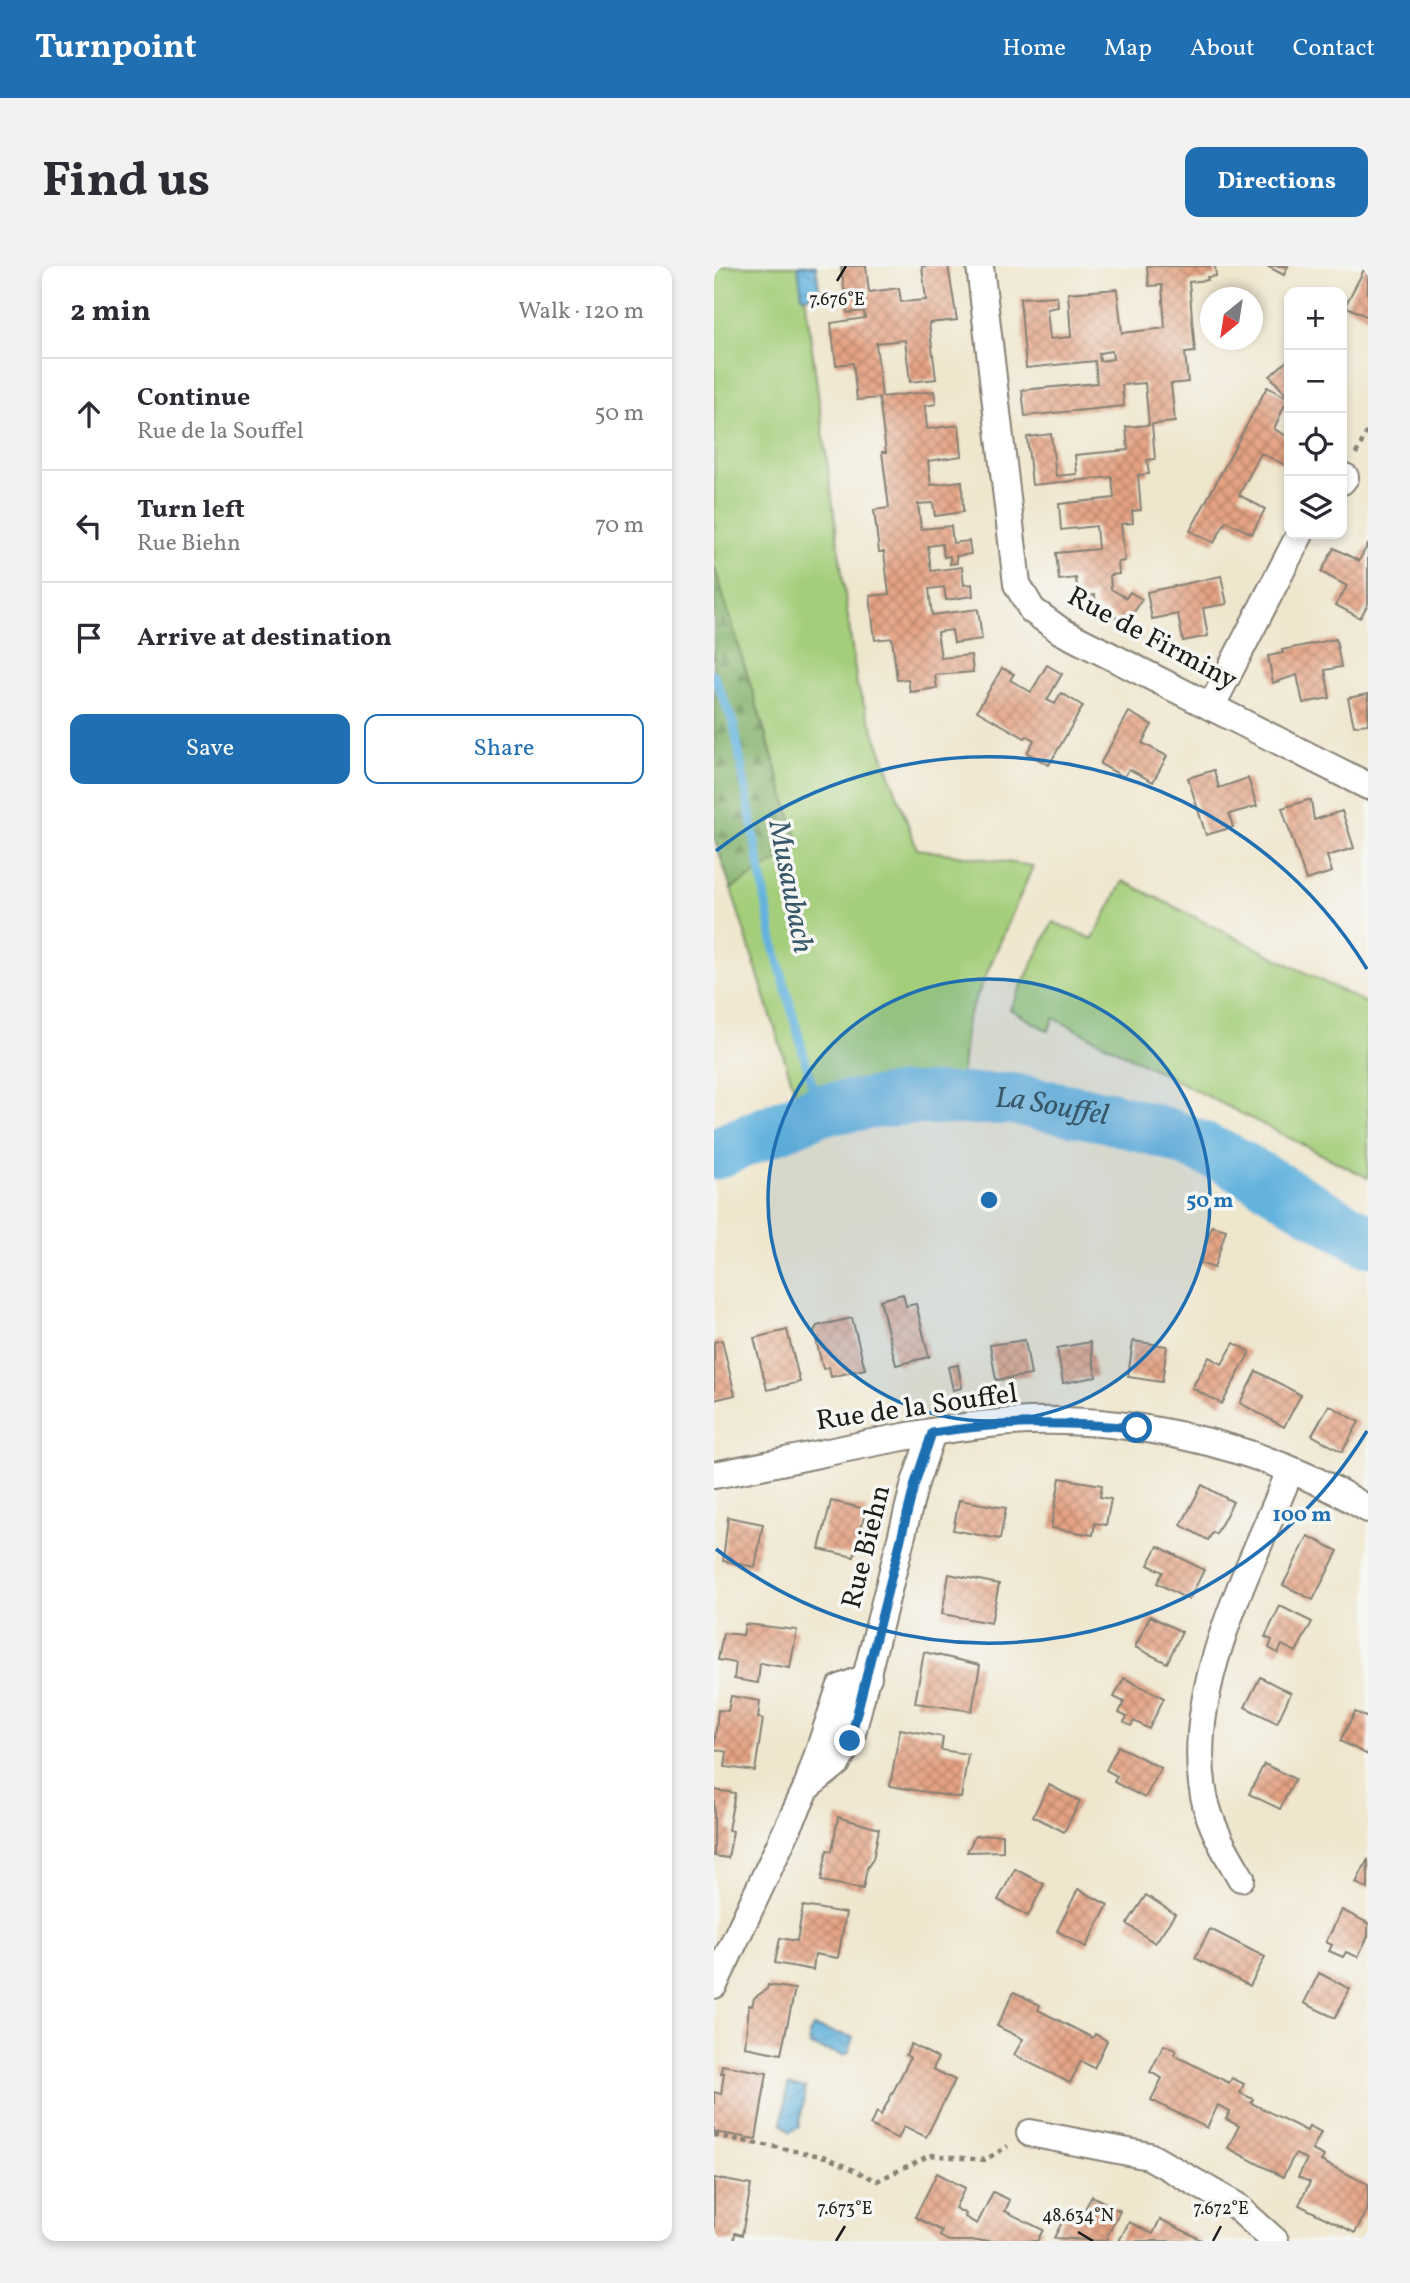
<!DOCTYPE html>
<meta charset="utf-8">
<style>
body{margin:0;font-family:Vollkorn,serif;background:#f2f2f3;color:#2b2b33}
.controls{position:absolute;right:21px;top:21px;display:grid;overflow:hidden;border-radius:14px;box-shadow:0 4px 10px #0003}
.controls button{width:63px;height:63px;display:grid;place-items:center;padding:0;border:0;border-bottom:2px solid #e1e1e2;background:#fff;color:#2b2b33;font:35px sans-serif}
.compass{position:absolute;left:486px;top:21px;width:63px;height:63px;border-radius:50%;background:#fff;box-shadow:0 4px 10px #0003;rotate:210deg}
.stop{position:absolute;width:21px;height:21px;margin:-16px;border:5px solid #1f6fb2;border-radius:50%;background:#fff}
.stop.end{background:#1f6fb2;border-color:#fff;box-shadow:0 2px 7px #0008}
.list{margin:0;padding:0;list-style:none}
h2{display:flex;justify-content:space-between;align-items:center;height:91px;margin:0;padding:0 28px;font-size:30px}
h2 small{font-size:23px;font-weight:400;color:#7c7c81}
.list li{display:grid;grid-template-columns:46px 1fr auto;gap:21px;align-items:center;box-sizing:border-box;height:112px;padding:0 28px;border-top:2px solid #e1e1e2}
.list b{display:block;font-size:26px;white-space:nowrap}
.list p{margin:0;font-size:23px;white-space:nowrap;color:#7c7c81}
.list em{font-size:23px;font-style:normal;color:#7c7c81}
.actions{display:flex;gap:14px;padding:21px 28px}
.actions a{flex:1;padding:16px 0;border:2px solid #1f6fb2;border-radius:14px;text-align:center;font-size:24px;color:#1f6fb2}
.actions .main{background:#1f6fb2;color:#fff}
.icon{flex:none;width:38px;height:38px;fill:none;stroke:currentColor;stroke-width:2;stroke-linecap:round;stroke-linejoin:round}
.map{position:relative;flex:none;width:654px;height:1975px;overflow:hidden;border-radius:14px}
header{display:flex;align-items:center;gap:42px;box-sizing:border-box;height:98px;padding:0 35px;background:#1f6fb2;color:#fff}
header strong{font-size:33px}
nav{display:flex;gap:38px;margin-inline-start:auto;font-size:24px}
.intro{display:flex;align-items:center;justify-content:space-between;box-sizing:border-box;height:168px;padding:0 42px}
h1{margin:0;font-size:49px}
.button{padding:18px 32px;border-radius:14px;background:#1f6fb2;color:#fff;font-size:24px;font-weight:700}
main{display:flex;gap:42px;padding:0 42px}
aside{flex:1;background:#fff;border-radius:14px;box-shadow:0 4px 10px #0003}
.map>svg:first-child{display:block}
.green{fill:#a4ce7a;stroke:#60754b;stroke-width:2}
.forest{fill:url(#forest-firs);stroke:#506643;stroke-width:2}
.water{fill:url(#water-waves);stroke:#40687d;stroke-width:2}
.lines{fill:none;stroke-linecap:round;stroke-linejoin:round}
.stream{stroke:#63b3de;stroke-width:9}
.river{stroke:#63b3de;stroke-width:52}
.building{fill:url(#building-cross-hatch);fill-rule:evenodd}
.street-casing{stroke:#868175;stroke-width:30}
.path{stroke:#868175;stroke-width:4.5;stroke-dasharray:5 5;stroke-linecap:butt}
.street{stroke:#fff;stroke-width:26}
.route{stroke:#1f6fb2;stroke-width:9}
.ticks{fill:none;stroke:#1c1c1c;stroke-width:2.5}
.ring{fill:none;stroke:#1f6fb2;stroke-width:3.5}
.labels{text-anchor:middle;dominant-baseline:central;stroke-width:7;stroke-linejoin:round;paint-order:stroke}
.street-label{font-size:28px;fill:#1c1c1c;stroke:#f6f6f2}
.water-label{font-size:30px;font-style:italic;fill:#38586a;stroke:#f6f6f2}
.ticks-label{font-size:18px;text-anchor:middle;fill:#1c1c1c;stroke:#f6f6f2;stroke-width:7;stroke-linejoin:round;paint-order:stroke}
.centre{fill:#1f6fb2;stroke:#f6f6f2;stroke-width:3.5}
.ring-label{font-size:21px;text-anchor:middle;font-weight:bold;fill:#1f6fb2;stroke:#f6f6f2;stroke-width:7;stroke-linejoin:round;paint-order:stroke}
</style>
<header>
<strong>Turnpoint</strong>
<nav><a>Home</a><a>Map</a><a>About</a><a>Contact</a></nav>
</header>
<div class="intro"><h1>Find us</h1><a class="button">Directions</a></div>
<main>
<aside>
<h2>2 min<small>Walk · 120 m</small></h2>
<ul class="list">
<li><svg class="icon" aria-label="ahead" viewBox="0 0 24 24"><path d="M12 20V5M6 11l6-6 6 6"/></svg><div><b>Continue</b><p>Rue de la Souffel</p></div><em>50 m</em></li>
<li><svg class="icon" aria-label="left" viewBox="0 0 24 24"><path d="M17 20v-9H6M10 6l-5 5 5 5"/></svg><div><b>Turn left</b><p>Rue Biehn</p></div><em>70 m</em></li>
<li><svg class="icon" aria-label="arrive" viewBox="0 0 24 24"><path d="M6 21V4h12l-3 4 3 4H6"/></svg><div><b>Arrive at destination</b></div></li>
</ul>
<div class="actions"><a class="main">Save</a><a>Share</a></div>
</aside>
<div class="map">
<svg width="654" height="1975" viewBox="0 0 654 1975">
<defs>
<pattern id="forest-firs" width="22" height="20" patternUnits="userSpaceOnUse" patternTransform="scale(1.75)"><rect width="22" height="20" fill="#83b16a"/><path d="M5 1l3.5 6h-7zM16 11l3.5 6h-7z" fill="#6a8f56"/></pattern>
<pattern id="water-waves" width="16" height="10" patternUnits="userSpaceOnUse" patternTransform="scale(1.75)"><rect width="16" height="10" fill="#63b3de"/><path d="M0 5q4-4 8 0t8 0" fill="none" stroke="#5599be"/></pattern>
<pattern id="building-cross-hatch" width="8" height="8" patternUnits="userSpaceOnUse" patternTransform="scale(1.75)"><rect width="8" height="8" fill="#e5a383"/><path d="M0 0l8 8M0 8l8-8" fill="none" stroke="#b9846a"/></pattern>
</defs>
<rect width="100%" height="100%" fill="#f6f6f2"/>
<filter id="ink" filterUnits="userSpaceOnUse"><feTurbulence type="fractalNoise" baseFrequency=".0143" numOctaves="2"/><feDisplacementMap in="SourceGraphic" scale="14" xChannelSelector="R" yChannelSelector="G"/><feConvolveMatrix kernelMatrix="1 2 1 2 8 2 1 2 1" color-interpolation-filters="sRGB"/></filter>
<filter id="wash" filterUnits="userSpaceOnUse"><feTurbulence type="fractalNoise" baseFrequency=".00686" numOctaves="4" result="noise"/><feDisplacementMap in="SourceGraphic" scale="28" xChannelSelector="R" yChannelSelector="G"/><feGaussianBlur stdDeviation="1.57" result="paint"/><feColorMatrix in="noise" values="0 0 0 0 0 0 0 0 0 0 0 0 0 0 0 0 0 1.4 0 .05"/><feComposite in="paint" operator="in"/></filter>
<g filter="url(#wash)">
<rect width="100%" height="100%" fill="#efe6ce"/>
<g class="green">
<polygon points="0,0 87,0 143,419 203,583 319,600 253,753 247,814 82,829 17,623 86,581 0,300"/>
<polygon points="409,615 654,738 654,912 340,752 334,765 296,743 339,656 379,673"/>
</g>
<polygon class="forest" points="0,300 86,581 17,623 0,571"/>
<g class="water">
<polygon points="84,0 102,0 106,29 88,31"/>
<polygon points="99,1761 139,1771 135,1786 130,1789 96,1780 95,1769"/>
<polygon points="74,1819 92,1822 85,1860 76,1866 68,1857"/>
</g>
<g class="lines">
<polyline class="stream" points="0,409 20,459 60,680 105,844"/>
<path class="river" id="s1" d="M0 888 105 844 191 833H298L395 851 455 868 514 893 654 975"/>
</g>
<g id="blocks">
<g class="building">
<polygon points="127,0 152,0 155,26 185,22 187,36 212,34 208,0 234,0 243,54 215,57 222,113 196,116 191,74 162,77 168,131 220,125 222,138 211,140 213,163 245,159 248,190 214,195 217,219 248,215 249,246 221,250 219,237 204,238 207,263 237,260 239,277 255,275 257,288 242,290 243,297 236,298 236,290 230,291 228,278 214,280 217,305 248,301 250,319 258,318 259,330 232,334 230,321 215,323 218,349 264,343 268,373 240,377 238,364 223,366 227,392 257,389 259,406 221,409 223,422 196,426 194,413 183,414 178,372 161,374 156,330 175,328 170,286 165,286 160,244 175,242 168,186 172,186 165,132 143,134 139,97 122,99 117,57 151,52 150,45 133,47"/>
<path d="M433 0H501L502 10 493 11 494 14 475 16 481 86 471 87 474 116 457 118 461 156 438 158 441 193 433 194 435 208 424 209 427 244 418 245 419 257 407 258 411 295 404 296 405 308 396 309 397 323 412 332 416 326 428 333 413 358 382 340 381 329 364 331 362 312 345 314 342 287 384 283 382 260 347 264 345 238 400 232 398 211 318 219 313 171 337 168 342 210 363 208 361 189 414 184 412 161 435 159 431 117 408 119 410 140 311 150 308 124 383 117 381 95 312 102 306 32 343 30 344 41 333 43 336 73 357 71 354 27 403 23 408 67 451 62 448 19 435 20ZM398 85 399 93 386 95 385 87Z"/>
<polygon points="553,0 574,0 570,9"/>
<polygon points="652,0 654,0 654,51 631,40"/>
<polygon points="575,93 575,132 556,110"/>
<polygon points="553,121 574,132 560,163 575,171 575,196 573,200 547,187 525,229 551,243 538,268 512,255 500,277 476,265"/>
<polygon points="654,278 654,338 646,352 622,339 633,320 607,306 620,282 645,295"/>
<polygon points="507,310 513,338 489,342 494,370 469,375 464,348 438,353 433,326"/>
<polygon points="622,373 627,401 611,404 616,432 589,437 583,409 559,417 554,390 569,387 568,384"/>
<polygon points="333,399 348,408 333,434 341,438 347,427 369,440 335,499 313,487 320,474 313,470 311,472 263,445 288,402 300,408 296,414 317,426"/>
<polygon points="654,428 654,458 640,460 634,432"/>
<polygon points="415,446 438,459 428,477 453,490 439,516 415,503 410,511 386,498"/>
<polygon points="500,504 505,522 534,512 543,540 515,548 519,561 492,569 474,512"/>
<polygon points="594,534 597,534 600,554 628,545 640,582 613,590 618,606 592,614 568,542"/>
<polygon points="498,960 512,964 500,1002 486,997"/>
<polygon points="189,1028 192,1040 202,1038 215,1091 182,1099 166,1034"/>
<polygon points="138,1052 151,1103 117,1111 115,1101 109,1103 100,1065 103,1060"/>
<polygon points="73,1064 86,1116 53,1124 40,1072"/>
<polygon points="8,1074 21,1129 0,1134 0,1076"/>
<polygon points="311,1074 317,1109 282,1114 276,1079"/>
<polygon points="419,1075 453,1080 448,1116 414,1111"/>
<polygon points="376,1076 382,1111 349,1117 343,1082"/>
<polygon points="520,1077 536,1086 508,1138 478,1122 495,1091 508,1098"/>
<polygon points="244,1099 248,1122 239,1124 234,1101"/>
<polygon points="542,1105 587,1129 570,1161 526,1137"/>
<polygon points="615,1139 645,1156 628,1186 598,1169"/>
<polygon points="346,1212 388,1219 386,1231 397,1233 392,1259 381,1257 379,1269 337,1262"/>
<polygon points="488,1219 519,1236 502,1268 499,1266 494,1274 467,1259"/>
<polygon points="245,1234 292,1242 286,1273 239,1264"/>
<polygon points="117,1235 152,1243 140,1291 105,1283"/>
<polygon points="14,1251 49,1258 41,1301 9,1295"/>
<polygon points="594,1270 624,1285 599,1334 569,1319"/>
<polygon points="444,1280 490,1304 475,1334 443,1317 449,1306 434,1299"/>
<polygon points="235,1308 285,1318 277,1357 228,1348"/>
<polygon points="566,1340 598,1356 582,1386 568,1379 564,1387 555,1382 558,1374 551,1371"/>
<polygon points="436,1350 468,1366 453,1397 421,1381"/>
<polygon points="31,1358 83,1364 76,1402 46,1397 44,1417 20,1413 22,1397 4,1394 9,1367 29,1369"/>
<polygon points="210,1386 266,1399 258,1445 201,1437"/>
<polygon points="546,1411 577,1427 563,1457 531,1441"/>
<polygon points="410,1412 450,1432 435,1463 420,1455 417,1460 410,1456 413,1451 405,1447 410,1436 400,1431"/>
<polygon points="17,1430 46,1435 44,1452 49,1453 41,1505 11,1501 13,1486 0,1483 4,1444 14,1445"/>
<polygon points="641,1446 654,1452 654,1489 626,1475"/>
<polygon points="186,1463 229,1471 227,1484 254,1488 247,1532 176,1520"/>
<polygon points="404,1480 447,1502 431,1532 400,1516 403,1510 392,1504"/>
<polygon points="550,1498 581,1513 566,1543 535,1528"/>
<polygon points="335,1519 366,1535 350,1566 319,1550"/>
<polygon points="0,1524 21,1527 14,1564 19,1565 14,1592 0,1590"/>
<polygon points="124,1551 165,1563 159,1593 153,1602 149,1623 107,1615 113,1584 118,1585"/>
<polygon points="289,1568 289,1585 253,1586 261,1570"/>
<polygon points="654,1593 654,1623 642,1617"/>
<polygon points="301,1603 330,1618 314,1650 284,1634"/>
<polygon points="364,1623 394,1639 372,1681 343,1665"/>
<polygon points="432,1629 461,1648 441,1677 413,1658"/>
<polygon points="89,1640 132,1647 124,1692 101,1688 99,1704 61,1697 66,1672 83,1675"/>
<polygon points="628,1644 654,1657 654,1670 644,1691 632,1686 629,1691 615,1685 618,1679 612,1676"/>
<polygon points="496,1663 551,1691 536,1720 481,1692"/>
<polygon points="605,1707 636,1723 621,1752 590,1737"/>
<polygon points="54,1719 81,1723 67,1788 31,1781 35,1739 38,1740 40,1732 53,1723"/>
<polygon points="300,1726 326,1739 324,1744 379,1772 381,1768 393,1775 380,1802 367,1795 356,1817 300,1789 309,1773 283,1760"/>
<polygon points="197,1778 224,1792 219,1803 241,1814 212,1871 190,1860 184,1873 156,1859 163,1846 167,1849 182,1820 196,1792 192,1789"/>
<polygon points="450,1779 462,1784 460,1789 515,1817 518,1812 530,1818 526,1827 539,1833 537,1837 593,1865 595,1860 607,1866 598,1884 610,1890 607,1895 654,1918 654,1943 641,1967 585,1939 596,1916 584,1911 593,1893 581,1888 569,1911 514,1882 525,1860 512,1853 516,1845 504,1839 493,1862 437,1834 448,1812 436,1806"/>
<polygon points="8,1799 53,1807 42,1873 0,1866 0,1826 7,1828 10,1807 7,1807"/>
<polygon points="223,1907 251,1922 241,1942 252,1948 251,1951 263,1958 279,1926 296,1934 291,1945 329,1964 323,1975 235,1975 226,1970 228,1965 201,1951"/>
<polygon points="0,1912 37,1919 28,1969 21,1967 20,1975 0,1975"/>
<polygon points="378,1930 406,1945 391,1975 340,1972 353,1946 366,1952"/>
<polygon points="446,1953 474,1967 489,1975 405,1975 415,1956 439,1968"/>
</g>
</g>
</g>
<g filter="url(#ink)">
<use href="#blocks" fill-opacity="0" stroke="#868175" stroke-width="2"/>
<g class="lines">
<g class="street-casing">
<g id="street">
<polyline points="266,0 303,318 318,344 347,365 654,520"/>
<polyline points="628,215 631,211"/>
<polyline points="497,441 586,268"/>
<path d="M0 1209C89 1193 176 1170 266 1159 394 1143 544 1175 654 1243"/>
<polyline points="93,1521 123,1497 136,1475 201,1217 218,1167"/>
<path d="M527 1612C512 1587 496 1560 490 1530 469 1423 537 1302 576 1205"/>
<polyline points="0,1719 93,1521 126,1422 154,1411"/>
<polyline points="316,1867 435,1890 521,1939 561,1975"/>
</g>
</g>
<g class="path">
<polyline points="642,188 654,164"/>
<polyline points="0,1869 112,1891 163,1915 216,1889 271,1894 294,1880"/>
</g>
<use href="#street" class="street"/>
</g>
</g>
<g class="lines" filter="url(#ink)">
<path class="route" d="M136 1475 201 1217 218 1167C287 1155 353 1156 423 1162"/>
</g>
<path class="ticks" d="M123 15 132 0M364 1966 379 1975M122 1975 131 1960M499 1975 507 1960"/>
<circle cx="275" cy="934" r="221" fill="#1f6fb2" fill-opacity=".12"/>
<g class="ring">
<circle cx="275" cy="934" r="221"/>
<path d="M653 1165A443 443 0 0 1 2 1283M2 585A443 443 0 0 1 653 703"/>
</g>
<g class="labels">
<g class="street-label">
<text transform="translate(438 373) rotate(28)">Rue de Firminy</text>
<text transform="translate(203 1142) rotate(-8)">Rue de la Souffel</text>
<text transform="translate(153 1281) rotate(-76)">Rue Biehn</text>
</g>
<g class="water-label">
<text transform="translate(76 621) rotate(79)">Musaubach</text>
<text stroke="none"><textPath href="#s1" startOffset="348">La Souffel</textPath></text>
</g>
</g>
<g class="ticks-label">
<text x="123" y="39">7.676°E</text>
<text x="131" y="1948">7.673°E</text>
<text x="507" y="1948">7.672°E</text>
<text x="364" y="1955">48.634°N</text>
</g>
<circle cx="275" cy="934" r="10" class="centre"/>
<g class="ring-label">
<text x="496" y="941">50 m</text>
<text x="588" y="1255">100 m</text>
</g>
</svg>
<div class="controls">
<button>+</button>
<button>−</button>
<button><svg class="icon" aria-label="locate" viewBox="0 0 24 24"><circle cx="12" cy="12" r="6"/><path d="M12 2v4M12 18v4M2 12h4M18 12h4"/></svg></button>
<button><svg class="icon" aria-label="layers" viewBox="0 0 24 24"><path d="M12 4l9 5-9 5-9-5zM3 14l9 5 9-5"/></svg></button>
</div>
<svg class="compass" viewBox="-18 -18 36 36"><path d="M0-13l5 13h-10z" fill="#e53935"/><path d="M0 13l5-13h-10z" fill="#7c7c81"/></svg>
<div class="stop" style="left:423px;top:1162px"></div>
<div class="stop end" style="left:136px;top:1475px"></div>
</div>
</main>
